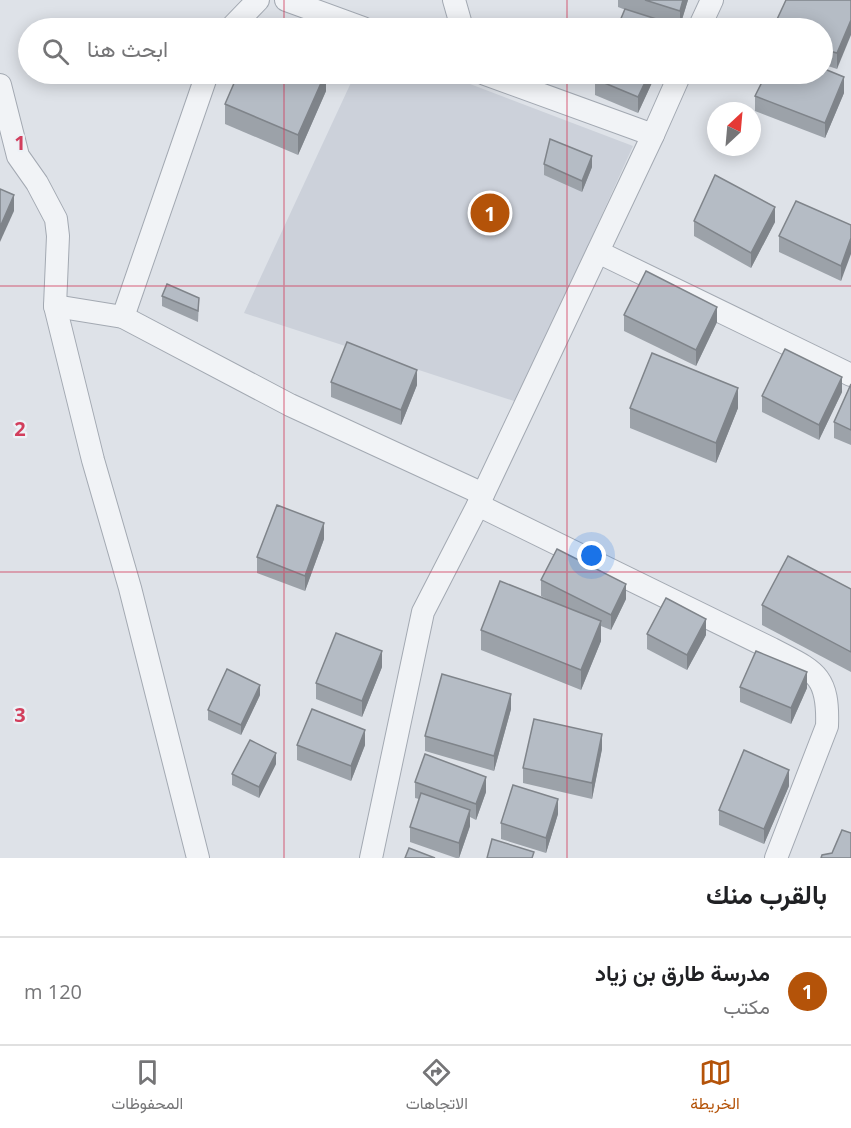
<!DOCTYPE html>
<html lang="ar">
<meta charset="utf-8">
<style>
body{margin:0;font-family:"Open Sans",Vazirmatn,sans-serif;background:#f2f2f2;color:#202124;direction:rtl}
.compass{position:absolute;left:707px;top:102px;width:54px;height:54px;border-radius:50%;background:#fff;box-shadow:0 3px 15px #0003;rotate:26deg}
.you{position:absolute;left:592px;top:556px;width:21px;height:21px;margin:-15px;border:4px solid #fff;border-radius:50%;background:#1a73e8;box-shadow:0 0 0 9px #1a73e833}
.badge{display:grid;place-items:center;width:39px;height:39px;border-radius:50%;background:#b45309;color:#fff;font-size:20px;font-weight:700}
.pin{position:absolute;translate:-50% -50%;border:3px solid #fff;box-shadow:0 2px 6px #0006}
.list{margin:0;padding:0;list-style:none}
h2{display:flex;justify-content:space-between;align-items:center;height:78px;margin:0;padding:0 24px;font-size:26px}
h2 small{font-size:20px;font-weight:400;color:#757577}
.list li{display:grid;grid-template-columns:39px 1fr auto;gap:18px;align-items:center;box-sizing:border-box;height:108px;padding:0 24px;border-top:2px solid #e0e0e0}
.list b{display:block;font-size:22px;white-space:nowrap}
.list p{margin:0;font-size:20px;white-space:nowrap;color:#757577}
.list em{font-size:20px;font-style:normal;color:#757577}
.icon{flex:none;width:33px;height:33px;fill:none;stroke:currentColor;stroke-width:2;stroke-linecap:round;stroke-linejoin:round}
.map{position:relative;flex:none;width:851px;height:858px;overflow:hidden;direction:ltr}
.search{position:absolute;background:#fff;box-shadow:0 3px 15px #0003;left:18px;right:18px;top:18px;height:66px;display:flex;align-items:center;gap:15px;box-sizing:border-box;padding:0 21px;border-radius:33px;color:#757577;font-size:22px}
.sheet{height:186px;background:#fff}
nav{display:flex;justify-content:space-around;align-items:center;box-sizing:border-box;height:84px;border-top:2px solid #e0e0e0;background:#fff;font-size:16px;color:#757577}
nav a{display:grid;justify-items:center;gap:3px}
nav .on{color:#b45309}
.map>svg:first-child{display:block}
.built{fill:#ccd1da}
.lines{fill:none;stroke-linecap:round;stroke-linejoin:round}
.street-casing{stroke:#a3a9b2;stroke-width:24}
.street{stroke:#f1f3f6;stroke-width:22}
.wall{fill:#9ca2a9}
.shaded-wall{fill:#7f848a}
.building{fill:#b5bcc5;stroke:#7f848a;stroke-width:1.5}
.grid{fill:none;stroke:#d23e5c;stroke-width:1.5;stroke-opacity:0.55}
.grid-label{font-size:20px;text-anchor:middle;font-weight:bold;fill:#d23e5c;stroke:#edf1f6;stroke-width:4.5;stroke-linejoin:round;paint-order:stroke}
</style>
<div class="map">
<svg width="851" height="858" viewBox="0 0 851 858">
<rect width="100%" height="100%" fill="#dee2e8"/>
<polygon class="built" points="355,74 444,74 633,146 517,402 244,313"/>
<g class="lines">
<g class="street-casing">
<g id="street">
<polyline points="286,0 363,28"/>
<polyline points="454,0 462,28"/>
<polyline points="231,28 258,0"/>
<polyline points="699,28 712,0"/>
<polyline points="485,74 653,135"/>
<polyline points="0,85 18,156 37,183 56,219 58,236 55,306 93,460 130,588 198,858"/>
<polyline points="598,252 851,375"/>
<polyline points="55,306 123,317 290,405 483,494"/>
<polyline points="123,317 207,74"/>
<path d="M478 505 772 649C814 671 829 674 827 726L776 858"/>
<polyline points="371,858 423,612 478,505 653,135 680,74"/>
</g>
</g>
<use href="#street" class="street"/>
</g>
<g class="wall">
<polygon points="618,0 688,0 680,26 659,20 672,28 618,7"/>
<polygon points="851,0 837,69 822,64 822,28"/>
<polygon points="326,74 326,91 298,155 225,124 225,104"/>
<polygon points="597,74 656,74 638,113 595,95 595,79"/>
<polygon points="844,93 825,138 755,111 755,96"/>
<polygon points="544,164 592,167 582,192 544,175"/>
<polygon points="694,221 775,222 751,268 694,236"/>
<polygon points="851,225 841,281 779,252 779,236"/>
<polygon points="162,296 199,298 198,322 162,306"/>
<polygon points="624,315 717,322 696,366 624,331"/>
<polygon points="331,382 417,385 401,425 331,397"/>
<polygon points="851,384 851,445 834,438 834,422"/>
<polygon points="842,392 819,440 762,412 762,396"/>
<polygon points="630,408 738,408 716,463 630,428"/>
<polygon points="324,539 305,591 257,573 257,557"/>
<polygon points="541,580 626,599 611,630 601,626 601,641 581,690 481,650 481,630 553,602 541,596"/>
<polygon points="851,589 851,672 762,625 762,605"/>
<polygon points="647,634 706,635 687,670 647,649"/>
<polygon points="382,667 362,717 316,699 316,683"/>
<polygon points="740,687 807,688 791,724 740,702"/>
<polygon points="260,695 241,735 208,720 208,710"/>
<polygon points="511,709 494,771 425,751 425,736"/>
<polygon points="297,745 365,745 351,781 297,760"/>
<polygon points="602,749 592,799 523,783 523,768"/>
<polygon points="276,764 259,798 232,785 232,774"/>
<polygon points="415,782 486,792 476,820 470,817 470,826 459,858 456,858 410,842 410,827 419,799 415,798"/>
<polygon points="789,786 764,844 719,825 719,810"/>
<polygon points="558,814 546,853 501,839 501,823"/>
</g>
<g class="shaded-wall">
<polygon points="683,0 688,0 680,26 680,11"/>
<polygon points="851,20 851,35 837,69 837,53"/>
<polygon points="325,74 326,74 326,91 298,155 298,135"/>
<polygon points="649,74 656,74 638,113 638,97"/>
<polygon points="844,77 844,93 825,138 825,123"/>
<polygon points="592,156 592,167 582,192 582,181"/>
<polygon points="14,195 14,211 0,242 0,227"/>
<polygon points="775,207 775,222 751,268 751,253"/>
<polygon points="851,238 851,254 841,281 841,266"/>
<polygon points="717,307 717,322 696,366 696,350"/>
<polygon points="417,370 417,385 401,425 401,410"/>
<polygon points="842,377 842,392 819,440 819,425"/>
<polygon points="738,388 738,408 716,463 716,443"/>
<polygon points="324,523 324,539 305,591 305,576"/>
<polygon points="626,584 626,599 611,630 611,615"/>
<polygon points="706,619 706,635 687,670 687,655"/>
<polygon points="601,621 601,641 581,690 581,670"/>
<polygon points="382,651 382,667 362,717 362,701"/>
<polygon points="807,672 807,688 791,724 791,708"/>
<polygon points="260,685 260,695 241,735 241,725"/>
<polygon points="511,694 511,709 494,771 494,756"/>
<polygon points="365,730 365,745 351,781 351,766"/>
<polygon points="602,734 602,749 592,799 592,783"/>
<polygon points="276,753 276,764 259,798 259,787"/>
<polygon points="789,770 789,786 764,844 764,829"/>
<polygon points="486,777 486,792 476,820 476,804"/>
<polygon points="558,799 558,814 546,853 546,838"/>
<polygon points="470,810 470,826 459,858 459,843"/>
</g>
<g class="building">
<polygon points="645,0 683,0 680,11"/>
<polygon points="786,0 851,0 851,20 837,53 822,49 822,28 773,28"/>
<polygon points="625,9 672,24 670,28 617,28"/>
<polygon points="822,68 844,77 825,123 755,96 766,74 822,74"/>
<polygon points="238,74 325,74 298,135 225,104"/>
<polygon points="597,74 649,74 638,97 595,79"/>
<polygon points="550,139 592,156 582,181 544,164"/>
<polygon points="715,175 775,207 751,253 694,221"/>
<polygon points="0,189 14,195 0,227"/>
<polygon points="796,201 851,225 851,238 841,266 779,236"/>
<polygon points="646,271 717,307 696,350 624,315"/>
<polygon points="167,284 199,298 198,311 162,296"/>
<polygon points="347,342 417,370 401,410 331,382"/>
<polygon points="785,349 842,377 819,425 762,396"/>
<polygon points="652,353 738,388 716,443 630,408"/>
<polygon points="851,384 851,430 834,422"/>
<polygon points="277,505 324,523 305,576 257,557"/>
<polygon points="557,549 626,584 611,615 541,580"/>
<polygon points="788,556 851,589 851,652 762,605"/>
<polygon points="500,581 601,621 581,670 481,630"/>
<polygon points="666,598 706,619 687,655 647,634"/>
<polygon points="336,633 382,651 362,701 316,683"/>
<polygon points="756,651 807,672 791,708 740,687"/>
<polygon points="227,669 260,685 241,725 208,710"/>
<polygon points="442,674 511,694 494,756 425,736"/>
<polygon points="312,709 365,730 351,766 297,745"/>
<polygon points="534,719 602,734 592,783 523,768"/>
<polygon points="250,740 276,753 259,787 232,774"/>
<polygon points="744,750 789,770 764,829 719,810"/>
<polygon points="425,754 486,777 476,804 415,782"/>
<polygon points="513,785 558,799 546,838 501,823"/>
<polygon points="421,793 470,810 459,843 410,827"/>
<polygon points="842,830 851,833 851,858 821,858 822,855 832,853"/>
<polygon points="492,839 534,852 532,858 487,858"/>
<polygon points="409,848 435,858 405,858"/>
</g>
<path class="grid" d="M284 0V28M567 0V28M284 74V858M567 74V858M0 286H851M0 572H851"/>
<g class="grid-label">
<text x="20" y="150">1</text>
<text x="20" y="436">2</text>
<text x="20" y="722">3</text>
</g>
</svg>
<svg class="compass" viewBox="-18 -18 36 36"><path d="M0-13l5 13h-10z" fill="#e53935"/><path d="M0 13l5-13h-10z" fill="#757577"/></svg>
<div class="you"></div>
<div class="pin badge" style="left:490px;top:213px">1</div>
<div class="search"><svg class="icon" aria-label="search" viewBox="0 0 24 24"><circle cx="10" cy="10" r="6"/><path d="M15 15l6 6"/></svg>ابحث هنا</div>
</div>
<section class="sheet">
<h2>بالقرب منك<small></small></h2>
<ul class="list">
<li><span class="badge">1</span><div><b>مدرسة طارق بن زياد</b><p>مكتب</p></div><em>120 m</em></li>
</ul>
</section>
<nav>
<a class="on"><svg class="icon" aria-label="map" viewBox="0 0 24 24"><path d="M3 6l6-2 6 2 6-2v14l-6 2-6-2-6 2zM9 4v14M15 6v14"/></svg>الخريطة</a>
<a><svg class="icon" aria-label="directions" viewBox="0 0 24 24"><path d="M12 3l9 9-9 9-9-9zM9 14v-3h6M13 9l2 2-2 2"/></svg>الاتجاهات</a>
<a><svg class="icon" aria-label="saved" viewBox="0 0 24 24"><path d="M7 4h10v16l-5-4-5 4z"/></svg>المحفوظات</a>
</nav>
